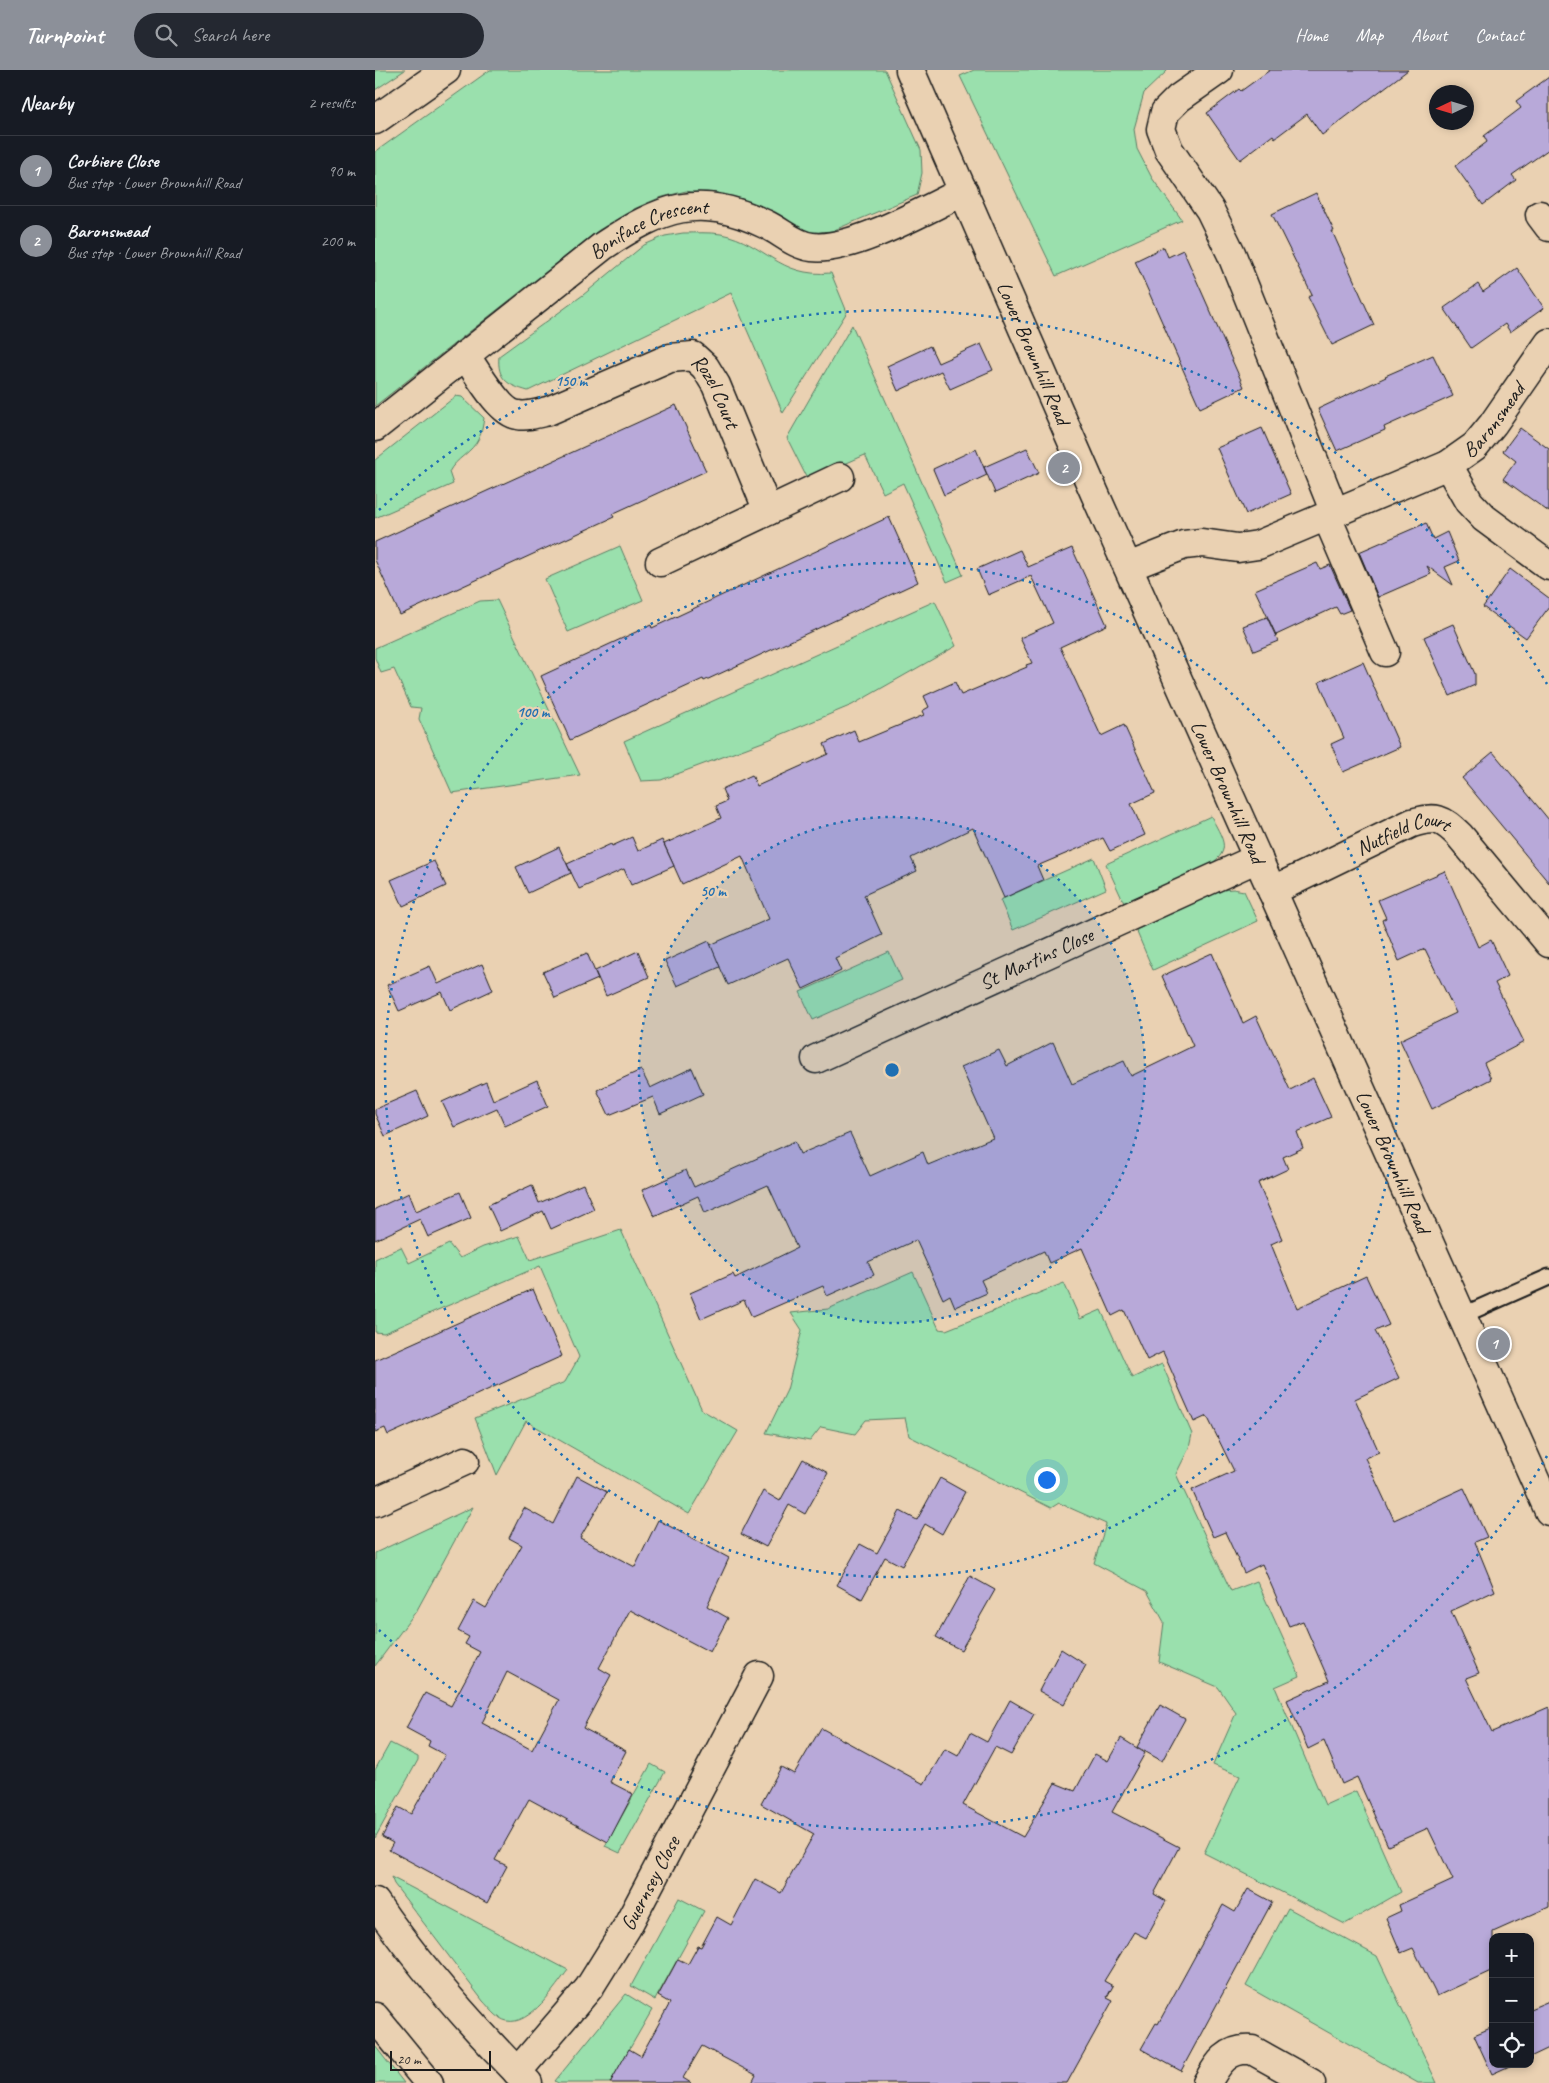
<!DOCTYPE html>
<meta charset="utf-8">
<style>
body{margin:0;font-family:Caveat,sans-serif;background:#242831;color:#f1f3f6}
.controls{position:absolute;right:15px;bottom:15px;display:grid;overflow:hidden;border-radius:10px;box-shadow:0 2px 8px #0003}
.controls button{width:45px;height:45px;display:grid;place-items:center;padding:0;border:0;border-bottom:1px solid #363941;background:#171b24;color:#f1f3f6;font:25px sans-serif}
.compass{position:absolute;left:1054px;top:15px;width:45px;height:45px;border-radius:50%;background:#171b24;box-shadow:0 2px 8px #0003;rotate:266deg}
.scale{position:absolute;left:15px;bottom:12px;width:101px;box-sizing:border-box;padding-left:5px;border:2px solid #1c1c1c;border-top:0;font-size:14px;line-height:18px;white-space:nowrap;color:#1c1c1c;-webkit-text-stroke:4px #ead1b2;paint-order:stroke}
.you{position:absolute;left:671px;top:1409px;width:18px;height:18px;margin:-12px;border:4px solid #fff;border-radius:50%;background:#1a73e8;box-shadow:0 0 0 8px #1a73e833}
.badge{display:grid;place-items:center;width:32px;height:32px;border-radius:50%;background:#8c9099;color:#fff;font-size:16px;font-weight:700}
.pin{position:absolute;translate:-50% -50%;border:2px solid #fff;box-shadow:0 1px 5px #0006}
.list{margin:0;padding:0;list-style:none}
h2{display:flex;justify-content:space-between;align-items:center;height:65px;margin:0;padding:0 20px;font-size:21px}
h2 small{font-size:16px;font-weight:400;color:#9ea1a6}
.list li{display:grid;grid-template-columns:32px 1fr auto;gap:15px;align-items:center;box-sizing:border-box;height:70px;padding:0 20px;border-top:1px solid #363941}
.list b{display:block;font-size:19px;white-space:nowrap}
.list p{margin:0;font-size:16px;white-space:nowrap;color:#9ea1a6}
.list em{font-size:16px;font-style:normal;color:#9ea1a6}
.icon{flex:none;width:28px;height:28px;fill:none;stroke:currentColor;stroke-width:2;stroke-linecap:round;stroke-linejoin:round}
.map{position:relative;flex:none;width:1174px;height:2013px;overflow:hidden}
header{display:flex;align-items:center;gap:30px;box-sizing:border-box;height:70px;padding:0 25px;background:#8c9099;color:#fff}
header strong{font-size:24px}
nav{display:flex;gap:28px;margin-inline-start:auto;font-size:18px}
.search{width:350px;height:45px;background:#242831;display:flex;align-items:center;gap:12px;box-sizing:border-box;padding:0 18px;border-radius:28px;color:#9ea1a6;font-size:19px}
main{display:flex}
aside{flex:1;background:#171b24}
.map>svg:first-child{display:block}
.green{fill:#9ae0ad;stroke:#5b7e64}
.building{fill:#b8a9d9;stroke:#1c1c1c;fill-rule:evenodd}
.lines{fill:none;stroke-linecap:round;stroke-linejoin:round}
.lane-casing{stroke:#1c1c1c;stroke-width:19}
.street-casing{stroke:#1c1c1c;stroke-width:31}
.secondary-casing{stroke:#1c1c1c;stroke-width:31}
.primary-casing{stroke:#1c1c1c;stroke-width:31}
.lane{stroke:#ead1b2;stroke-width:15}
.street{stroke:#ead1b2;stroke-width:28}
.secondary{stroke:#ead1b2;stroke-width:28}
.primary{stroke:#ead1b2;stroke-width:28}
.ring{fill:none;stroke:#1f6fb2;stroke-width:2.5;stroke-dasharray:2.5 5}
.labels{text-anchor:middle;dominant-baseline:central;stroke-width:4.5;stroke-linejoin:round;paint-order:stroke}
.street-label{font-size:21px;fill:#1c1c1c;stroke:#ead1b2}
.centre{fill:#1f6fb2;stroke:#ead1b2;stroke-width:2.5}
.ring-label{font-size:15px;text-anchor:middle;font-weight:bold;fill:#1f6fb2;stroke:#ead1b2;stroke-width:4.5;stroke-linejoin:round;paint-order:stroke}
</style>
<header>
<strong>Turnpoint</strong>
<div class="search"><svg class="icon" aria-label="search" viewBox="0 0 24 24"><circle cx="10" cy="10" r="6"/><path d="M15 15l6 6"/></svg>Search here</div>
<nav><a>Home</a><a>Map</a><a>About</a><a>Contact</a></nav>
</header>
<main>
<aside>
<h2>Nearby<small>2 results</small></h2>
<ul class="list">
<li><span class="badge">1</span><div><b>Corbiere Close</b><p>Bus stop · Lower Brownhill Road</p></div><em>90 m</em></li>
<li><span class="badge">2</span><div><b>Baronsmead</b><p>Bus stop · Lower Brownhill Road</p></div><em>200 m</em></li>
</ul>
</aside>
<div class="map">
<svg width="1174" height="2013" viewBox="0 0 1174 2013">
<rect width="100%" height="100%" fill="#ead1b2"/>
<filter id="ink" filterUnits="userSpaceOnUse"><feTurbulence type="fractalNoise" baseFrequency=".02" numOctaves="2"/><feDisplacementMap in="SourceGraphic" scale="10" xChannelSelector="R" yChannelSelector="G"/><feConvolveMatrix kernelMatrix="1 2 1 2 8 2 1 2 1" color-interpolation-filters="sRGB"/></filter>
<g filter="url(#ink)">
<g class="green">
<polygon points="0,0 30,0 0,20"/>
<polygon points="115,0 510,0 546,80 547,103 542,125 457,161 434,163 395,141 311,121 284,128 259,139 224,160 0,336 0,82"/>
<polygon points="599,0 793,0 769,23 759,59 762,79 777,108 807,150 681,206 585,6"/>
<path d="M308 163C320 163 334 162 346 164 391 173 403 208 456 203L472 242 408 343 356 223 153 321C132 315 122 309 124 286L208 225 269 175 290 166Z"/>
<polygon points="477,255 588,505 572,512 528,413 508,423 490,385 433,410 412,368"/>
<path d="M81 326 87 327 109 348C108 354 107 362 104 368 97 383 81 388 74 402L78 414 0 448V390Z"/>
<polygon points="245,476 268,530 193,562 170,509"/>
<polygon points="122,530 205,705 77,723 44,649 46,638 36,637 19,599 6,603 0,588 0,578 105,531"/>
<polygon points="560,531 581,576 477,635 393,670 286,710 266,711 249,671"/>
<path d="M836 746C846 767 859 780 834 795L749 833 731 794Z"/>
<polygon points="719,788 731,819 638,860 625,830"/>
<polygon points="858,819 869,821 883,851 778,900 761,860 847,820"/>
<polygon points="514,882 527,910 438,950 425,922"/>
<polygon points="246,1160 327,1340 363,1361 314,1444 151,1351 122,1405 100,1348 190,1312 204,1287 165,1196 9,1263 0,1262 0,1189 26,1177 34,1193 74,1174 85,1188 108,1177 144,1166 155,1190"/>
<polygon points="538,1202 564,1259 571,1260 689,1213 705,1249 726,1240 757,1308 787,1294 817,1364 814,1378 801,1404 856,1521 882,1511 925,1606 900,1617 950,1735 981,1721 1026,1822 970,1854 829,1783 865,1706 838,1695 861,1643 843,1617 784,1592 789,1552 772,1521 719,1493 731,1454 684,1433 676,1438 534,1366 530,1348 491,1350 480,1364 446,1357 435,1371 391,1363 412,1320 427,1260 416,1243 453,1239"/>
<polygon points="98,1437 42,1540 0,1596 0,1483"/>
<polygon points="15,1673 43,1687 43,1690 0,1768 0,1700"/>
<polygon points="276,1694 290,1702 245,1783 230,1776"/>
<path d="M16 1807 193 1900C181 1916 155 1956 132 1951 122 1949 115 1938 108 1931L19 1814Z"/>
<polygon points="304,1828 329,1841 280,1930 256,1916"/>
<polygon points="913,1838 1002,1886 1062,2013 1043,2013 871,1916"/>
<polygon points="251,1924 277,1940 235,2013 183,2013 180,2011"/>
<polygon points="0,1976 29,2013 0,2013"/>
</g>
<g class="building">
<polygon points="895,0 1033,0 947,65 932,44 900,68 898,65 865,90 832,43 864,19 866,21"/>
<polygon points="1174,7 1174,79 1137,105 1141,110 1108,135 1080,96 1112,72 1109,66 1146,38 1141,31"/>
<polygon points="941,123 959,161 957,161 999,255 957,275 933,227 937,225 897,144"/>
<polygon points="789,177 793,187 808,180 869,317 825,338 760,191"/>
<polygon points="1142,198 1169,238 1135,262 1130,254 1096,278 1069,238 1103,214 1108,222"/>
<polygon points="606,274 618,300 575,319 566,301 523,321 512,296 555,276 563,293"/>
<polygon points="1058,285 1078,326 1009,357 1010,360 962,381 943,339 1011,307 1010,306"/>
<polygon points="301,335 331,401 237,444 239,447 25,545 0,490 0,472"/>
<polygon points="887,358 916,424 871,444 842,378"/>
<polygon points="1145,358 1174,379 1174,442 1128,409 1141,391 1128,381"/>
<polygon points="652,378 664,403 620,423 609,397"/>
<polygon points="601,379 612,405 569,425 558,399"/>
<polygon points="514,447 543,512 329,611 328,609 195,670 166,606 276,555 277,558"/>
<polygon points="1051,453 1058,469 1072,462 1084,491 1070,497 1078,515 1052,496 1056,504 1003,527 984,482"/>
<polygon points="697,478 732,555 685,577 726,666 749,655 780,723 756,734 770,765 735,781 728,768 662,796 668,810 629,828 598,758 536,788 542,801 489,825 507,865 460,888 466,901 428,919 413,888 353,915 335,875 394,849 367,786 307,814 289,774 346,748 341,736 352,731 347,719 377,705 382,716 453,684 449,674 479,660 484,672 549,645 547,641 554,637 549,626 580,612 586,625 652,597 651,595 657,593 645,568 678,553 656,506 613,525 602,499 645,480 653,497"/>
<polygon points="942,493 945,499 955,495 975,540 965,544 961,537 901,565 880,520"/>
<polygon points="1135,499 1174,528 1174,537 1151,568 1108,537"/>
<polygon points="892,547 903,571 879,581 868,556"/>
<polygon points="1078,554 1100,604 1100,615 1075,626 1049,567"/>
<polygon points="988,592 1025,677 968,702 956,674 969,668 944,612"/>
<polygon points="1118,682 1174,750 1174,813 1087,708"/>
<polygon points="257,767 263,781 287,770 299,796 256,815 249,799 204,819 192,794 236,774 237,776"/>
<polygon points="184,777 196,803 153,823 141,797"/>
<polygon points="59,791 71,816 28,836 16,810"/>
<polygon points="1070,801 1103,877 1116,870 1133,906 1120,913 1149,972 1109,993 1116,1009 1057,1039 1025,970 1081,943 1050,879 1024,891 1007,850 1011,848 1003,830"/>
<polygon points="334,871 345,897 302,916 290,891"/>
<polygon points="263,881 274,907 231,926 220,901"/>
<polygon points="212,883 223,909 180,928 168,902"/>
<polygon points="837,883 868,953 881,946 915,1020 938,1008 956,1047 922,1062 928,1078 908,1087 913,1099 883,1113 907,1169 896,1174 922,1238 991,1206 1014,1255 1000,1261 1024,1308 980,1329 1004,1382 990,1388 1019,1450 1089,1418 1112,1467 1100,1472 1120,1521 1076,1541 1104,1603 1091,1608 1117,1662 1174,1637 1174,1837 1118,1862 1118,1900 1062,1926 1038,1878 1026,1883 1011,1848 1026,1841 1024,1835 1078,1810 1053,1758 1013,1776 982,1707 967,1714 949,1671 933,1679 912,1630 954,1611 928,1551 914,1556 887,1494 869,1503 850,1462 838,1467 817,1420 859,1401 832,1346 819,1352 788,1282 772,1290 749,1240 737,1246 707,1178 674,1193 669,1181 606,1210 612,1223 580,1237 575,1225 568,1229 541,1170 493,1192 499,1205 452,1226 448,1216 377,1247 369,1230 326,1249 315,1223 358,1204 360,1208 422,1178 393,1115 330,1143 323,1126 279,1146 267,1120 311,1100 319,1117 420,1071 425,1084 475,1063 495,1106 548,1082 553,1095 618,1068 586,997 624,980 632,996 678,972 697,1014 749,991 756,1006 818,976 787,906"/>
<polygon points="107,894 118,920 75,940 67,922 24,941 12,915 55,896 63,914"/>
<polygon points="317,998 328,1024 285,1044 278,1027 234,1045 222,1020 266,1000 275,1018"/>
<polygon points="162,1010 173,1036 130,1056 122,1038 79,1057 67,1032 111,1012 118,1030"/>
<polygon points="42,1021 53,1046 10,1066 0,1044 0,1039"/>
<polygon points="208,1114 219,1139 176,1159 168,1141 125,1161 113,1135 157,1115 164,1133"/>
<polygon points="85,1122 96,1148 53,1167 45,1149 0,1170 0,1139 34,1123 41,1141"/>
<polygon points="158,1219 187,1286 13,1365 10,1358 0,1362 0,1290"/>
<polygon points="428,1389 453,1403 430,1444 414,1435 391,1477 366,1464 388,1421 405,1431"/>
<path d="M202 1406 232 1422 205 1468 260 1497 283 1450 354 1488 332 1536 353 1548 335 1582 255 1540 224 1598 236 1605 208 1658 251 1681 235 1712 258 1724 233 1772 154 1729 120 1790 132 1796 112 1833 14 1780 18 1773 7 1767 23 1737 36 1744 70 1685 53 1676 55 1671 31 1658 50 1623 76 1636 105 1582 90 1574 94 1567 83 1561 99 1531 111 1538 147 1475 134 1468 149 1438 178 1454ZM132 1602 184 1630 157 1680 107 1653Z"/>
<polygon points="565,1408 590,1422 567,1464 550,1454 527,1496 510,1487 487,1529 462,1515 485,1474 502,1483 525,1441 542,1450"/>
<polygon points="595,1506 620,1520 586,1580 561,1567"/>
<polygon points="686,1579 711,1595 689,1635 664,1621"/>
<polygon points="635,1630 659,1644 636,1685 620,1677 588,1735 648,1767 680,1713 700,1721 720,1684 733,1691 746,1668 770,1683 737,1742 804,1777 779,1824 791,1831 771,1868 759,1862 729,1911 738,1916 732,1927 738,1930 692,2013 377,2013 381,2005 327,1976 308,2008 316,2013 235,2013 254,1979 266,1986 295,1933 283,1926 303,1889 313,1894 323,1876 326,1877 342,1847 356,1855 380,1809 406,1823 439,1764 386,1734 406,1697 419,1704 446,1658 549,1714 570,1679 583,1686 595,1663 612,1672"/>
<polygon points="785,1635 810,1649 787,1691 762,1677"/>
<polygon points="873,1819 897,1832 806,2001 766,1979 781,1953 783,1954 848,1835 860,1842"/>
<polygon points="1174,1931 1174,1978 1155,1987 1155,1939"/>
<polygon points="1118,1957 1118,1994 1139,1994 1117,2004 1099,1965"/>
</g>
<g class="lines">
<g class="lane-casing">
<polyline id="lane" points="1086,1246 1174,1207"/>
</g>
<g class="street-casing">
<g id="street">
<path id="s1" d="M535 0 720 424 1174 1441"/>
<polyline points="844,0 804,28 790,42 786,59 794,80 835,140 856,183 960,443"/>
<polyline points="1165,145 1174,157"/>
<path id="s2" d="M90 285C101 300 124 343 143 345 152 347 164 343 173 341L295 288 318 286 330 297 341 315 393 441"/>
<path id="s3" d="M0 357 228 176C287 137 323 122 390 154 406 161 419 175 437 177 476 182 552 139 589 121"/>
<polyline points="1073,395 1094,432 1109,448 1174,496"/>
<polyline points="952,447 1010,582"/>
<polyline points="285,492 465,407"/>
<path id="s4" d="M753 497 809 475 827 473 863 478 883 475 1073 395 1100 376 1118 354 1174 273"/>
<path id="s5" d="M897 821 1037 753C1061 746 1067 748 1085 766L1174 873"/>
<path id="s6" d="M441 989 883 788"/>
<polyline points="0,1432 90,1391"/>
<path d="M0 1832C45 1898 97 1956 153 2013"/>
<path id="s7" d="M142 2002 214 1918 252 1857 384 1606"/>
<path d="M832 2013C843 1993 852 1978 877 1980L936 2013"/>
</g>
</g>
<g class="secondary-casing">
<polyline id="secondary" points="0,1947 54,2013"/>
</g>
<g class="primary-casing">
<polyline id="primary" points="0,50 71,0"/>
</g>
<use href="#lane" class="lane"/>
<use href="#street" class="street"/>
<use href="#secondary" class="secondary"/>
<use href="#primary" class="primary"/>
</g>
</g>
<circle cx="517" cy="1000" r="253" fill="#1f6fb2" fill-opacity=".12"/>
<g class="ring">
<circle cx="517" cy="1000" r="253"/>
<circle cx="517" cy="1000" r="507"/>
<path d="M1172 1386A760 760 0 0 1 4 1560M4 440A760 760 0 0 1 1172 614"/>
</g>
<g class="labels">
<g class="street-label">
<text stroke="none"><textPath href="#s3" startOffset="341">Boniface Crescent</textPath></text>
<text stroke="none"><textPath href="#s1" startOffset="309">Lower Brownhill Road</textPath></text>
<text stroke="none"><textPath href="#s2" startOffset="311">Rozel Court</textPath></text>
<text stroke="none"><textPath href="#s4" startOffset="406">Baronsmead</textPath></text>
<text stroke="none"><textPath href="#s1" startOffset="789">Lower Brownhill Road</textPath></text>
<text stroke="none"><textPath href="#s5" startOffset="145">Nutfield Court</textPath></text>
<text stroke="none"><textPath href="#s6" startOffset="242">St Martins Close</textPath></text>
<text stroke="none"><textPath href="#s1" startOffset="1194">Lower Brownhill Road</textPath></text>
<text stroke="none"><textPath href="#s7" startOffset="232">Guernsey Close</textPath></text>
</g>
</g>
<circle cx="517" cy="1000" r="8" class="centre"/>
<g class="ring-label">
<text x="196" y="316">150 m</text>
<text x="158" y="647">100 m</text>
<text x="338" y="826">50 m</text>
</g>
</svg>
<div class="controls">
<button>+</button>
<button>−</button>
<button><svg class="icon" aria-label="locate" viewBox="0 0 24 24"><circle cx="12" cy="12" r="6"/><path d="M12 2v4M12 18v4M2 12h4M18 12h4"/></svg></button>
</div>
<svg class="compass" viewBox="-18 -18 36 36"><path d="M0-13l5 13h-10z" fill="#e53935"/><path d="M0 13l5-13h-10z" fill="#9ea1a6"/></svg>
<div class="scale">20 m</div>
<div class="you"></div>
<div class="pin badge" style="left:1119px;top:1274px">1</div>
<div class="pin badge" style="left:689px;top:398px">2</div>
</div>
</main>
